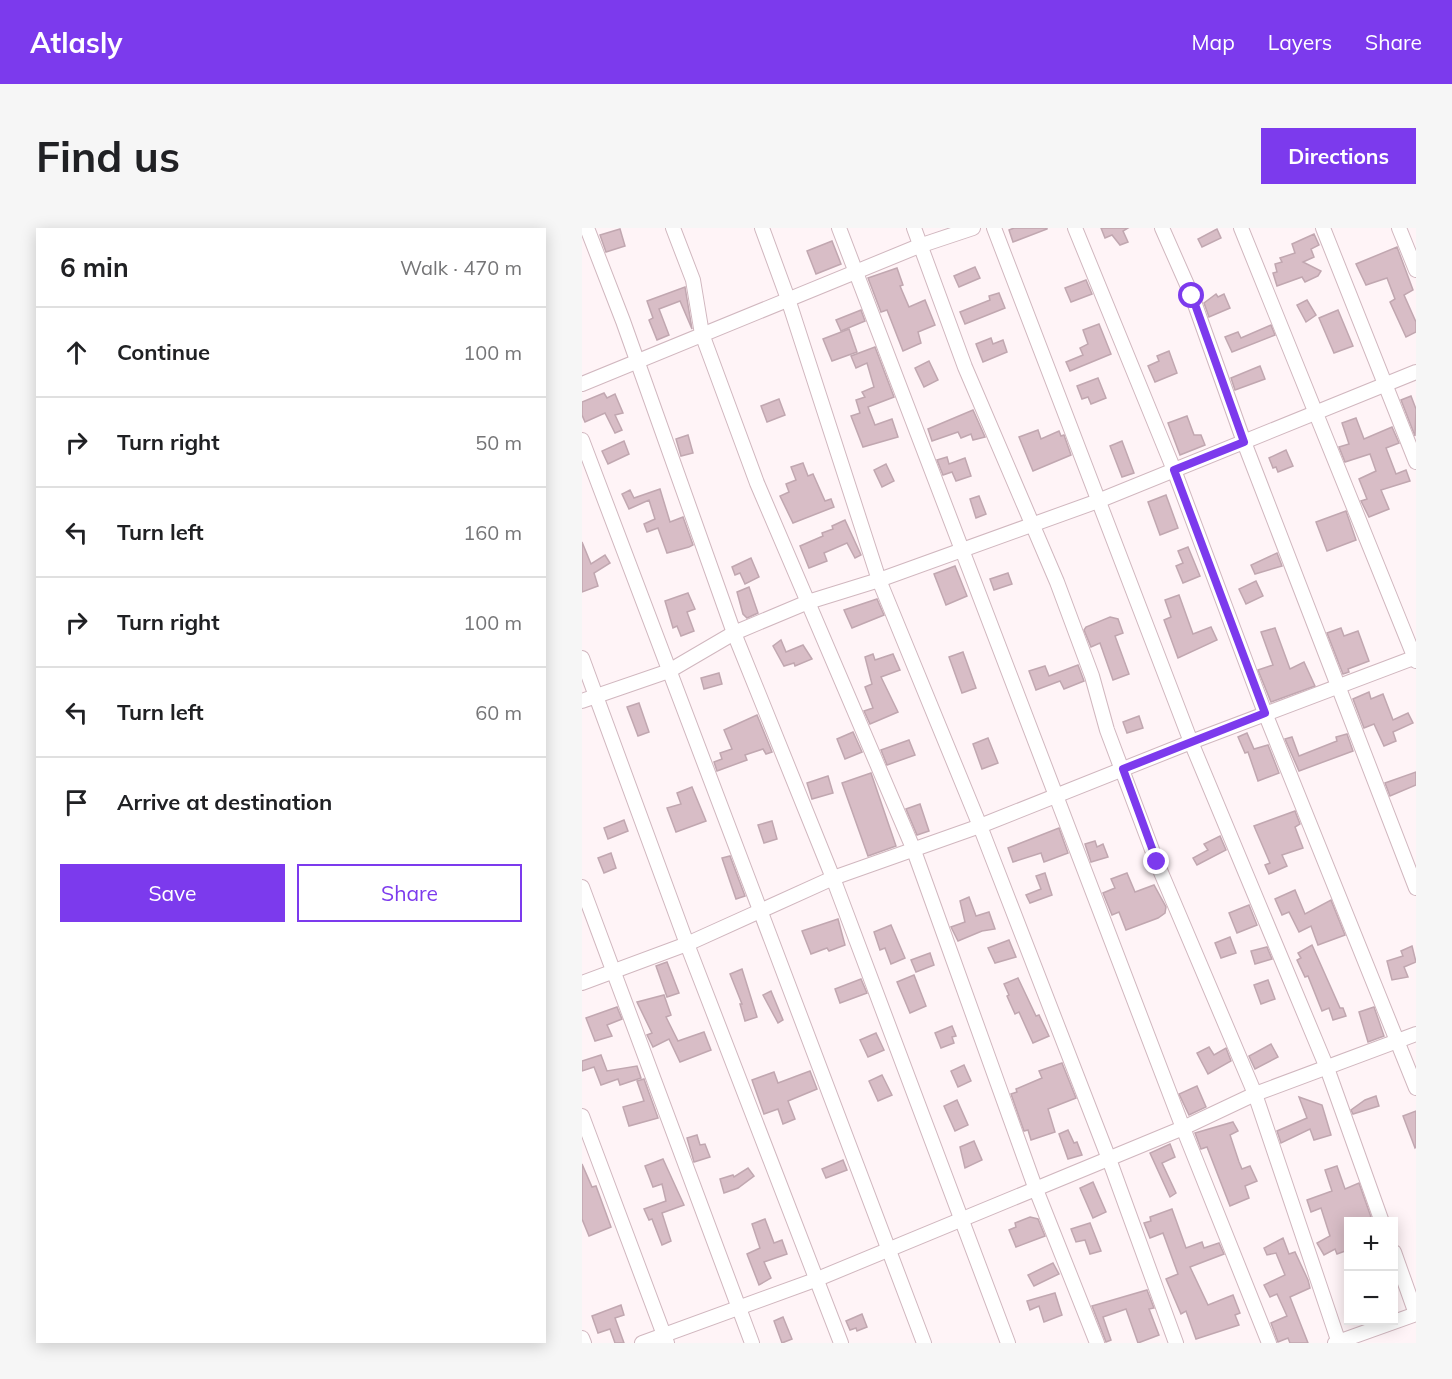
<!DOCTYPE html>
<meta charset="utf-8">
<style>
body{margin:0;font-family:Mulish,sans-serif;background:#f6f6f6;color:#202124}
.controls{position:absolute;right:18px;bottom:18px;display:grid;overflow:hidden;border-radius:0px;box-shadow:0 3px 15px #0003}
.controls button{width:54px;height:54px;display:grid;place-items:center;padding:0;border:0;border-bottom:2px solid #e0e0e0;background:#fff;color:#202124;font:30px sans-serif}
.stop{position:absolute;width:18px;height:18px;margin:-14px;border:4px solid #7c3aed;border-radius:50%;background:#fff}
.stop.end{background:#7c3aed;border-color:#fff;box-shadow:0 2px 6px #0008}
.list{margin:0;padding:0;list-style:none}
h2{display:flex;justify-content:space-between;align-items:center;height:78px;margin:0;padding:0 24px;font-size:26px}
h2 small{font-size:20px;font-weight:400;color:#757577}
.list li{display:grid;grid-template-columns:39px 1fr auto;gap:18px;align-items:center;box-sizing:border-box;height:90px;padding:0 24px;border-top:2px solid #e0e0e0}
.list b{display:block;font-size:22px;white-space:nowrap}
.list em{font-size:20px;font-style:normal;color:#757577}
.actions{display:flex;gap:12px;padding:18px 24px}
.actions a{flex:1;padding:14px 0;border:2px solid #7c3aed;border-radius:0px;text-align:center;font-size:21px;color:#7c3aed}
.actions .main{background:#7c3aed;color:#fff}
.icon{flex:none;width:33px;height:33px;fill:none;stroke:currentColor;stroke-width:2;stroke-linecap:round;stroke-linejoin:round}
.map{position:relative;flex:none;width:834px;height:1115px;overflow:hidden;border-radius:0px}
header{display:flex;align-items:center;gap:36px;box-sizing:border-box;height:84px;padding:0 30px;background:#7c3aed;color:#fff}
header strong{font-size:28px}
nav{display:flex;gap:33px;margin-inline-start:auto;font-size:21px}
.intro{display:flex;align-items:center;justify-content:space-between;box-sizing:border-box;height:144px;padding:0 36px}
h1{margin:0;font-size:42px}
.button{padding:15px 27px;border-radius:0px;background:#7c3aed;color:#fff;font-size:21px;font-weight:700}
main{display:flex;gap:36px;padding:0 36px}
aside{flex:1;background:#fff;border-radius:0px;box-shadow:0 3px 15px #0003}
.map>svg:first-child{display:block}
.building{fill:#d8bdc6;stroke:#c1a7b0;stroke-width:1.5}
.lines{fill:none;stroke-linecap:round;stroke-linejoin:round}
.minor-casing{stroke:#d1b7bf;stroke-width:16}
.minor{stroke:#fff;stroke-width:14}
.route{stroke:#7c3aed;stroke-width:8}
</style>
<header>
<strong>Atlasly</strong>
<nav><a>Map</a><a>Layers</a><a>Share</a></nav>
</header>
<div class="intro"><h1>Find us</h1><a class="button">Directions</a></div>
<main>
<aside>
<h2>6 min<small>Walk · 470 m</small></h2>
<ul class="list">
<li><svg class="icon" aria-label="ahead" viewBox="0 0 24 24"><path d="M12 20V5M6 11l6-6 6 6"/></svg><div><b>Continue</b></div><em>100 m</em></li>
<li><svg class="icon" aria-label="right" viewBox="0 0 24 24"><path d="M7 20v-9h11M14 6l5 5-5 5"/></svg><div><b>Turn right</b></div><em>50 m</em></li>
<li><svg class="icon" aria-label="left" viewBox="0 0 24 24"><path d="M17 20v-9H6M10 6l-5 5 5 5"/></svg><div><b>Turn left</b></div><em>160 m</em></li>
<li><svg class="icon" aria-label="right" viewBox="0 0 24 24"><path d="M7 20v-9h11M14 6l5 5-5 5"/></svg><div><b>Turn right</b></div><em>100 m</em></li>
<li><svg class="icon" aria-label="left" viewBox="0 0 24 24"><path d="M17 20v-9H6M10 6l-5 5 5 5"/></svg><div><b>Turn left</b></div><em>60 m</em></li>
<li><svg class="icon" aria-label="arrive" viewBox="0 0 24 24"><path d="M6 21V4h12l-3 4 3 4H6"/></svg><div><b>Arrive at destination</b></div></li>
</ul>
<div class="actions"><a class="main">Save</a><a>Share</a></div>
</aside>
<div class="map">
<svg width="834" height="1115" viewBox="0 0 834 1115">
<rect width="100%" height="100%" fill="#fff4f7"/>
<g class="building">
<polygon points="432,0 465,0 465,1 431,14 427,2"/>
<polygon points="519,0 546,0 541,3 546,14 538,17 530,7 523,10"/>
<polygon points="38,1 43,18 24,24 18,7"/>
<polygon points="635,1 639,10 620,19 616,11"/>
<polygon points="732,6 737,17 729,21 732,29 721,34 739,43 736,48 723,54 720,49 695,58 691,45 695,44 693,36 700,34 698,30 713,25 710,16"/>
<polygon points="250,13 259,36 234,46 225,23"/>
<polygon points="815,19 831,62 822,67 834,94 834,104 824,109 808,74 813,71 805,50 784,57 774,36"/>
<polygon points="393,39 398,50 377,59 372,48"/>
<polygon points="315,40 321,57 318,58 327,79 343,72 353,97 336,104 339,115 321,123 305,82 299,84 286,50"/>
<polygon points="504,52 510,66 489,74 483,60"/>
<polygon points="103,59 110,101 98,73 77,81 87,107 75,112 67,92 71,90 65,73"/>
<polygon points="417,65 423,80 383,96 378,84 408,72 407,68"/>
<polygon points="634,66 636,69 642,66 648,80 627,89 622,75"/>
<polygon points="725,72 734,87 724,94 715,77"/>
<polygon points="279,82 283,93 259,103 254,92"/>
<polygon points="756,82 771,118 752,125 737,90"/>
<polygon points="517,96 529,126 488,143 484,134 501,127 498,120 506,116 501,102"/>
<polygon points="689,97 693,107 650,124 643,109 656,104 659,110"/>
<polygon points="267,101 275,124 250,133 241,111"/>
<polygon points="409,110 411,116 421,112 425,124 401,134 394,116"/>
<polygon points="293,119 312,169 286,179 293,197 310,191 316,209 281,219 269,188 278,185 274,172 283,169 280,164 292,159 285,135 274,140 269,128"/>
<polygon points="587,123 595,145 573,154 566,138 577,133 575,128"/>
<polygon points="347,133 356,152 342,159 333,140"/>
<polygon points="678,138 683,151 653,162 649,150"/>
<polygon points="516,150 524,170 509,176 506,169 500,171 495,158"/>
<polygon points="22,165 25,170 33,166 41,185 33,187 40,202 33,205 23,185 3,194 0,187 0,174"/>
<polygon points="829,168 834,181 833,208 819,172"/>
<polygon points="197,171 203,187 185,194 179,178"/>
<polygon points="391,182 403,209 391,212 389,206 379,210 376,204 350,213 346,201"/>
<polygon points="605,188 612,207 619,207 623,217 598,227 586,195"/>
<polygon points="774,190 782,211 810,199 817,215 804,220 814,246 824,242 828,253 799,262 807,281 787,289 779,273 785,271 777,251 794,243 788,226 763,234 757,219 767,216 760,195"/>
<polygon points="456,202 459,211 477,203 479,208 482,207 489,227 451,243 437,209"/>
<polygon points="106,207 111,225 99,228 94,211"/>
<polygon points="42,213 47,226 26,236 20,223"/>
<polygon points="540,213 552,245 540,249 528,218"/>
<polygon points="704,222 711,238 696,244 694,239 691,240 687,230"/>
<polygon points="365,229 367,236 383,230 389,248 374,253 370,244 361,247 355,232"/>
<polygon points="221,235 226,248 231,246 243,273 249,271 252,279 211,295 198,268 207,264 204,256 214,252 209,239"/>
<polygon points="304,236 312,253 300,259 292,242"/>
<polygon points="78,261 88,294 101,289 111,317 107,319 85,325 76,300 65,304 62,296 73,291 67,272 47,281 40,266 48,262 52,270"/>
<polygon points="584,267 596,300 578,307 566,274"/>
<polygon points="397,268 404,286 394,290 388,271"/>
<polygon points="764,283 774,312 745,323 734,294"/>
<polygon points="263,292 279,327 273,330 265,315 242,325 245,333 227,340 218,318 241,308 240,305 251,301 250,298"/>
<polygon points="0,314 9,336 23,327 28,335 12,345 16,358 0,364"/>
<polygon points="606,319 618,348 601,355 594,338 601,335 596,323"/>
<polygon points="695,325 700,338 673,346 669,337"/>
<polygon points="169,330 177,349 163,356 158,345 153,347 150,339"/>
<polygon points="373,338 385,368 364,377 352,346"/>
<polygon points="426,345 430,356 412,362 408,351"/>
<polygon points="674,353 681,368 664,376 657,361"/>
<polygon points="167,359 176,385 165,390 161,386 155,364"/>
<polygon points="106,365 113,381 105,384 112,403 99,408 95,398 91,400 83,373"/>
<polygon points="597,367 611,406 629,399 635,412 596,430 582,392 589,389 583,372"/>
<polygon points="295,371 302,387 270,400 262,382"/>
<polygon points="528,389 536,391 541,405 533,408 547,446 531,452 518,415 509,419 502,402 504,399"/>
<polygon points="693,400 708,441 722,434 733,458 689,474 676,442 691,437 679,404"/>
<polygon points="759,400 762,408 776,403 787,433 766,441 767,444 761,446 745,405"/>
<polygon points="199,412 204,424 221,417 230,431 213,438 212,435 202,438 191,418"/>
<polygon points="381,424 394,460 380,465 367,429"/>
<polygon points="291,426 293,432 311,426 318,442 299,449 316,484 288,496 282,483 291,480 283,459 290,456 283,429"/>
<polygon points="496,437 502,453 482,461 478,453 454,462 447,443 463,438 467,448"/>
<polygon points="137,445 140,456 122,461 119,450"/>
<polygon points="787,464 789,471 801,466 811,492 826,485 831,495 811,504 814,513 802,518 792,496 782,500 771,471"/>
<polygon points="57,475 67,504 56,508 45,479"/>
<polygon points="175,487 190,524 184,526 181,521 163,527 165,532 135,543 132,534 140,531 138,525 150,521 142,502"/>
<polygon points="557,488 561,500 545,505 541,494"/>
<polygon points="271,504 280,524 263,531 255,511"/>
<polygon points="665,505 672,521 686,517 697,545 676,553 666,524 663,525 656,509"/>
<polygon points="765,506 771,523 717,543 703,511 710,509 717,528 755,513 754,509"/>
<polygon points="406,510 416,535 400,541 391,516"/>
<polygon points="327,512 333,527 305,537 299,522"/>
<polygon points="834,544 834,557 808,568 803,555"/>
<polygon points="289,545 314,618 286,628 260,555"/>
<polygon points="246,548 251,565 230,571 225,555"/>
<polygon points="110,559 124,593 94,604 85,580 99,576 95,565"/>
<polygon points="338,576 347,603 335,607 324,581"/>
<polygon points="713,583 718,596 713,599 721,620 700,627 705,638 687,646 683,637 688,635 672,598"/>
<polygon points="42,592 46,603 26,611 22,600"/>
<polygon points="190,593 195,611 182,615 176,597"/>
<polygon points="477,600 486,625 462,634 459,625 431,634 426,620"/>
<polygon points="638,608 644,622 615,637 611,630 626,622 622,616"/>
<polygon points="513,613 515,619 521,616 526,629 509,634 503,616"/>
<polygon points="29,625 34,640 22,645 16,630"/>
<polygon points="148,628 163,668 154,671 140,630"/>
<polygon points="463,645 470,667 448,675 444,667 459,661 454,648"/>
<polygon points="545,645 553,664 572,657 584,679 583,685 576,690 544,702 537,684 530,687 521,665 533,660 529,651"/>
<polygon points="713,662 723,686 749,672 763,707 736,717 729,698 717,704 707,684 700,687 693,671"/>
<polygon points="387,669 394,688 407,684 413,701 400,703 376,713 369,699 383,694 378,673"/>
<polygon points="667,677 675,697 655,705 647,685"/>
<polygon points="256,691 263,717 247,723 245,720 229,726 220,703"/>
<polygon points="309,697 323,730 309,736 303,720 298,722 292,704"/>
<polygon points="648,709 654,725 639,730 633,715"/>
<polygon points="427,712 434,729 413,735 406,720"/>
<polygon points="730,717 758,780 761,780 764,788 751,792 747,780 740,783 726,748 723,749 715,732 719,730 716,725"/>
<polygon points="830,718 834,734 822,739 826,749 810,752 805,733 821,728 819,723"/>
<polygon points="685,719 690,731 673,736 669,723"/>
<polygon points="348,725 352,737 334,744 329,732"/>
<polygon points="85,734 97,765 85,769 74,738"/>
<polygon points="160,741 175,789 163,793 158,776 160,776 148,746"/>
<polygon points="332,747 344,778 328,785 315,754"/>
<polygon points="436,750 454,788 457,787 467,808 451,815 437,784 433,786 425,768 427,767 422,756"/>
<polygon points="279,751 285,765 258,775 253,761"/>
<polygon points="686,752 693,771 679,776 672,757"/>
<polygon points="189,763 201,792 196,795 181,767"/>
<polygon points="82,767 89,787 84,789 96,813 122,804 129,822 98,834 87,811 71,819 65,807 70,805 55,774"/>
<polygon points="35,779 40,791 25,797 30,808 13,813 4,790"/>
<polygon points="792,779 802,808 786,814 777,784"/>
<polygon points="370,798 374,808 370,809 372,815 359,820 353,805"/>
<polygon points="294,805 302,822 286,829 278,812"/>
<polygon points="689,816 696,829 673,841 667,828"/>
<polygon points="627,819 632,827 644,820 649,833 626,846 615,825"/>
<polygon points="19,827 25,843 55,838 59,850 38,857 36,851 19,857 12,839 0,843 0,833"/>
<polygon points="480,835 494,870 466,881 473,904 449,912 446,902 442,903 429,866 435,864 434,861 460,850 457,843"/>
<polygon points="382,837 389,853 376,859 369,843"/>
<polygon points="228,843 235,861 206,873 213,891 201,896 196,881 182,886 170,852 192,844 196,855"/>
<polygon points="300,847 310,867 296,873 287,853"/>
<polygon points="62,851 76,890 47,898 41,879 62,873 55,853"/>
<polygon points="615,858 624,879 607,887 597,866"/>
<polygon points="794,868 797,878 771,886 769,882 783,872"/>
<polygon points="717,869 740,877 749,907 732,912 728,901 699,915 695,903 725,890"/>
<polygon points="375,872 386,897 373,903 362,878"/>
<polygon points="834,883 834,919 833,920 821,888"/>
<polygon points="651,894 656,903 648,907 657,934 660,941 668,938 675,953 663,958 667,970 648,978 625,919 619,921 613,905"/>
<polygon points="486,902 492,915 495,914 500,927 486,931 477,906"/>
<polygon points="115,907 118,917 123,916 128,929 112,934 105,910"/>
<polygon points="392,913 400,932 383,940 378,919"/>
<polygon points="588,916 593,929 580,935 594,965 588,969 568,925"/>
<polygon points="81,931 102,977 80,985 89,1013 80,1017 70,991 67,992 62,981 84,973 80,956 71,959 63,938"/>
<polygon points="261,932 265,942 244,950 240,941"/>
<polygon points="0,936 10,959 14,958 29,999 7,1008 0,991"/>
<polygon points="755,938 763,961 777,955 789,989 780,993 766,993 766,1000 763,1001 766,1022 755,1026 753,1021 742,1027 735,1015 748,1008 739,980 729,984 725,972 750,963 743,942"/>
<polygon points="166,940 172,948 156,960 142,965 138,951 151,947 152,949"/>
<polygon points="511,954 524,984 511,990 498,960"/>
<polygon points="590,981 604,1020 620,1014 622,1020 637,1015 642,1026 608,1039 626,1077 651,1067 658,1085 653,1087 657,1097 614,1111 604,1083 599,1086 584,1051 596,1046 581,1005 568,1010 562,995 569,993 568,989"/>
<polygon points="448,989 456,991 463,1008 434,1019 427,1002 434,999 433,995"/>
<polygon points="183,991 192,1015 200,1012 205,1026 182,1034 189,1050 177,1057 165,1026 178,1020 170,996"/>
<polygon points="508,995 519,1023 508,1026 503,1012 494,1014 489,1001"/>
<polygon points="701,1010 707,1026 713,1024 726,1052 728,1060 708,1069 726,1115 708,1115 706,1110 696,1114 689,1095 705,1088 695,1066 688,1069 682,1057 703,1047 694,1025 685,1027 682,1020"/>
<polygon points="471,1035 477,1046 452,1058 446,1047"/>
<polygon points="565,1062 572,1080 567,1081 577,1107 556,1115 544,1081 521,1089 529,1112 524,1114 510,1078"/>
<polygon points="473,1065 480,1087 462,1094 457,1078 448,1082 445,1073"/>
<polygon points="39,1077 42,1087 33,1090 42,1115 33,1115 28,1101 16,1105 10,1088"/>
<polygon points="280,1086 285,1099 275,1103 274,1100 268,1102 264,1093"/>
<polygon points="201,1089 210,1111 200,1115 192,1093"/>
</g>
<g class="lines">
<g class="minor-casing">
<g id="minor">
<polyline points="5,0 41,93 152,405 251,650 426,1115"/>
<polyline points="91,0 111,52 120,106 175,255 331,620 453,959 515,1115"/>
<polyline points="180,0 206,71 297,352 398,598 527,931 594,1115"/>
<polyline points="257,0 601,900 687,1115"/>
<polyline points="332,0 383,139 475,354 510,448 525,502 575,635 673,866 757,1115"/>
<polyline points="412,0 609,514 745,840 800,994"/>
<polyline points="493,0 592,242 683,485 834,860"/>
<polyline points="580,0 610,68 662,214 834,660"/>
<polyline points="659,0 834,433"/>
<polyline points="741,0 834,234"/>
<polyline points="817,0 834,42"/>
<polyline points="0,156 337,18 391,0"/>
<polyline points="0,212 342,1115"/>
<polyline points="0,430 105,716 259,1115"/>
<polyline points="0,473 87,443 152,405 226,374 297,352 516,273 834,144"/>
<polyline points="0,659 170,1115"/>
<polyline points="0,755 105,716 251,650 398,598 609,514 834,429"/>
<polyline points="0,888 85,1115"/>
<polyline points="812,1024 834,1086"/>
<polyline points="0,1110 2,1115"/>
<polyline points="60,1115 233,1052 601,900 673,866 834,806"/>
<polyline points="753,1115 834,1086"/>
</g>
</g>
<use href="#minor" class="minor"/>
</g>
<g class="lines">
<polyline class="route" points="575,634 541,541 683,485 592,242 662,214 610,68"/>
</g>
</svg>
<div class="controls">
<button>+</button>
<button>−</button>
</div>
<div class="stop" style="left:610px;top:68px"></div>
<div class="stop end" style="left:575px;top:634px"></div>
</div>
</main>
